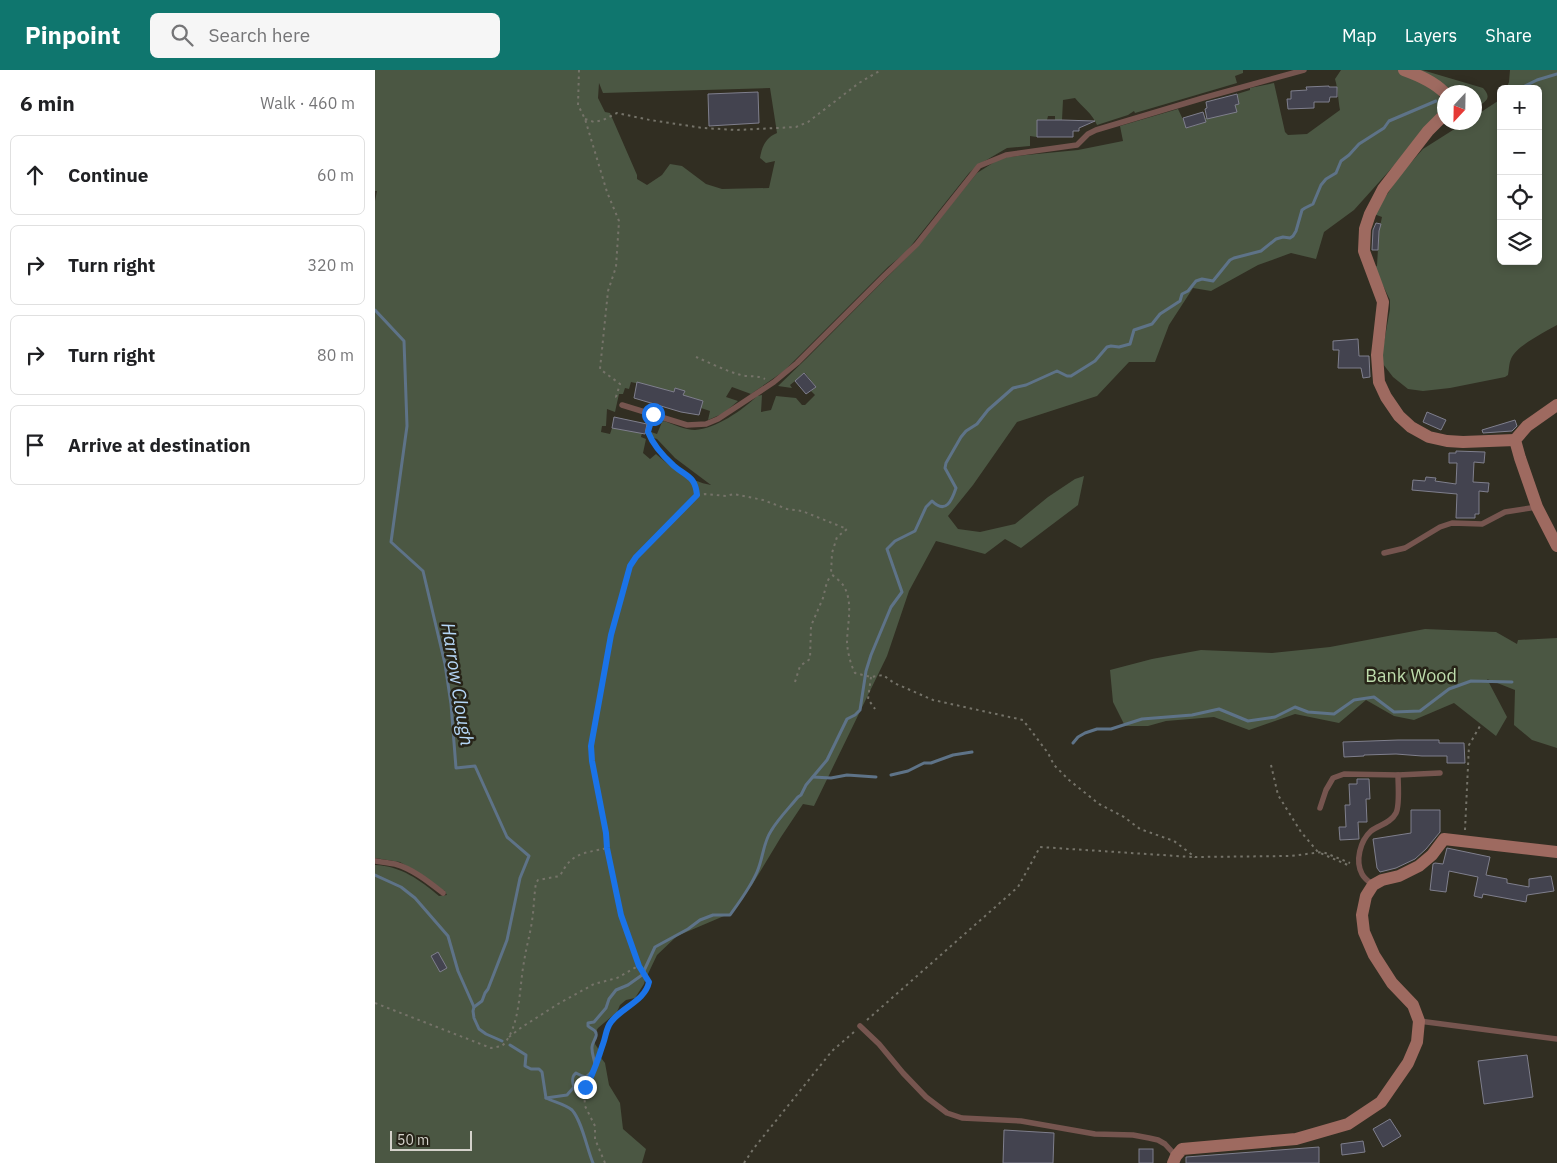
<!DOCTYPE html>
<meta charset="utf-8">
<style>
body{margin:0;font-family:"IBM Plex Sans",sans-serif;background:#f6f6f6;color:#202124}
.controls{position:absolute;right:15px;top:15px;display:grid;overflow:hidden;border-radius:8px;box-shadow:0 2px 8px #0003}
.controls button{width:45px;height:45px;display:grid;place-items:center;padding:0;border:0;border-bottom:1px solid #e0e0e0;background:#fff;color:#202124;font:25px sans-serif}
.compass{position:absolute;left:1062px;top:15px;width:45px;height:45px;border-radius:50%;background:#fff;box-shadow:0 2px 8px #0003;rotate:202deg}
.scale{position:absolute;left:15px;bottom:12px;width:82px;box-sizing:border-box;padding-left:5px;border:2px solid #d4d2cb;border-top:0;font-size:14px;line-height:18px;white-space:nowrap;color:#d4d2cb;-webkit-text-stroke:4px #272418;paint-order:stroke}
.stop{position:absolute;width:15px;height:15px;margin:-11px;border:4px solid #1a73e8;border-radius:50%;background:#fff}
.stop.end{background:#1a73e8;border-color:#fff;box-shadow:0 1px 5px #0008}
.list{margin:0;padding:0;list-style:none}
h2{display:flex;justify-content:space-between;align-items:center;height:65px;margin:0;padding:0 20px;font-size:21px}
h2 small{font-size:16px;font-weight:400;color:#757577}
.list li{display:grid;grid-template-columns:32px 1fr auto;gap:15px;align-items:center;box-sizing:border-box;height:80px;margin:0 10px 10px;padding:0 10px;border:1px solid #e0e0e0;border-radius:8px}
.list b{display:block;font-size:19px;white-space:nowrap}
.list em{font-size:16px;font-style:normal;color:#757577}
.icon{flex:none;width:28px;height:28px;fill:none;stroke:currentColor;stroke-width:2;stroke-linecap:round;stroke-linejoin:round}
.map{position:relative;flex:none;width:1182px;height:1093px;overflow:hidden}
header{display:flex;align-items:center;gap:30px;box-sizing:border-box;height:70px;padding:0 25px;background:#0f766e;color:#fff}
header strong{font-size:24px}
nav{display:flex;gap:28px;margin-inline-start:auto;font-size:18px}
.search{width:350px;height:45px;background:#f6f6f6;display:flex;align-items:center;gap:12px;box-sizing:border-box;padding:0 18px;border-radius:8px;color:#757577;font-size:19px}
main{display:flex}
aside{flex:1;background:#fff}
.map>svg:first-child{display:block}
.green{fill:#4b5743;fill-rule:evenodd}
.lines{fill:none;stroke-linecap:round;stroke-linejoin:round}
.stream{stroke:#5e7388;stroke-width:3}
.building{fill:#43434f;stroke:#7f7f8d}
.path{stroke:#757369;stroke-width:2;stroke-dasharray:2.5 4;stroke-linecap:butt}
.lane{stroke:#76554f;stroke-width:5.5}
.secondary{stroke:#9e6a60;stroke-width:12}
.route{stroke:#1a73e8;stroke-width:6}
.labels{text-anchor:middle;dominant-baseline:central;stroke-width:5;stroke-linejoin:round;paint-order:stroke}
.park-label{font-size:18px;fill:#bedcac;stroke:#272418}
.water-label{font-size:19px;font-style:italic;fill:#b5d6f6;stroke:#272418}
</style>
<header>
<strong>Pinpoint</strong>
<div class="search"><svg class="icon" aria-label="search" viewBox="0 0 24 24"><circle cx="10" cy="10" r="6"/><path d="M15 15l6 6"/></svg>Search here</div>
<nav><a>Map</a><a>Layers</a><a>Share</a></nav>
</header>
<main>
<aside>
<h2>6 min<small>Walk · 460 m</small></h2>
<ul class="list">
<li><svg class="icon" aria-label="ahead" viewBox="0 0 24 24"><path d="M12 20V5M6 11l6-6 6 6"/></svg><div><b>Continue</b></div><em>60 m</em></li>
<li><svg class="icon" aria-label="right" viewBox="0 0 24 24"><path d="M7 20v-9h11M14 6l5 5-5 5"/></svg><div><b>Turn right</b></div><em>320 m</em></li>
<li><svg class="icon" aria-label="right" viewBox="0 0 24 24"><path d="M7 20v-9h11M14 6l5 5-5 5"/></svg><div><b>Turn right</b></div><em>80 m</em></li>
<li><svg class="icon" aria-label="arrive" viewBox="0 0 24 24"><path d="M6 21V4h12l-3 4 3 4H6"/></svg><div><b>Arrive at destination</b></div></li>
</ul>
</aside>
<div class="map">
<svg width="1182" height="1093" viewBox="0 0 1182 1093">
<rect width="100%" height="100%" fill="#312e22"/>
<g class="green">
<path d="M0 0H868V3L860 6 862 13 760 43 759 41 753 45 722 55C717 43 708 38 700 28L688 30 687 50H680V46H673L672 50H662V67L655 66V76L632 78 603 95 594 103 531 182 513 197 409 301 376 324 357 317 351 327 363 331 349 343 333 350 335 341 326 338 328 331 308 325 309 321 300 318 299 322 256 312 254 319 250 318 248 324H244L240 342 232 339 231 356H227L226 362 235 364 237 358 267 363 266 367 271 369 268 383 275 389 281 384C298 399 314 411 336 415L300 388 282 369 276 367V362L282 364 287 352 289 351C298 354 310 360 320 360 340 359 368 340 382 326L387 325 386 342 396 340 401 326 421 328 427 335H430L440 325 436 321 441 317 430 303 415 315 417 318 403 316 432 288 539 180 602 103 621 91 632 87 703 80 748 71 745 56 803 39 812 58 831 52 830 48 861 42 860 35 864 34 862 24 875 20V18L899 13 910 62 913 65 932 64 965 40C963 29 963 19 960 9L966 0H1047L1108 18C1118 29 1110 32 1100 38V22L1063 21 1067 42 979 140 949 162 941 189 916 183 883 195 836 221 818 218 794 255 780 292H754L722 326 642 352 598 415 573 446 583 459 605 462 640 454 673 427 700 409 709 406 703 435 646 478 630 469 610 484 561 471 534 521 512 586 439 736 428 734 406 767 377 815 370 822 369 827 355 845 349 846 302 866 282 885 272 906 268 902H267L271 907 269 914 260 928 251 930 245 935 242 942 223 958 219 965 220 974 224 980 223 984 230 993 234 1015 245 1033 248 1059 271 1079 267 1093H0V795C26 796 45 810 64 826L72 825 69 820H67L48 806 25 792 0 788V131L2 121H0ZM224 13 228 23 395 18 402 63C390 68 387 77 385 88L391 93 400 91 394 118 347 119 331 114 307 96 295 94 287 105 272 115 262 109V105L235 43 230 42 223 28Z"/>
<path d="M1135 0H1182V255C1170 262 1141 276 1136 289 1134 293 1134 300 1133 305L1130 307 1075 318 1048 321 1033 319 1018 307 1008 294 1007 284 1015 239V230L999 197 1002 196 1004 161 1007 147 999 144 1025 105 1048 79 1089 53 1100 52V46L1126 29V191H1163V19H1131L1134 12Z"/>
<polygon points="1050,559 1121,562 1142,574 1143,570 1182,568 1182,678 1157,670 1139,655 1140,620 1112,609 1132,647 1121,666 1079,633 1039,650 1019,646 991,630 964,653 920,644 874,660 839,647 791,651 773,656 750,656 738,632 735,600 777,589 826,580 897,583 955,577"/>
</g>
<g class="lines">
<g class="stream">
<polyline points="1146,18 1162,10 1182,4"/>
<polyline points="0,240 29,271 32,356 16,472 48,501 70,594 76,634 81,698 100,696 132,767 154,786 145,808 132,870 113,919 110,923 107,931 99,937 98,941 99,948 104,959 111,964 127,971"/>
<polyline points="698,673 703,667 710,663 722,659 736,659 767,649 817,645 844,639 873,651 900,647 920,637 933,642 959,644 979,630 999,627 1019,642 1045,641 1074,619 1096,611 1137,612"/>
<polyline points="516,705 533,701 549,693 556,693 578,685 597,682"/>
<polyline points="438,707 456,708 472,705 501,707"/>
<polyline points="0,805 26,817 40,828 73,866 83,901 99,937"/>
<path d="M135 975 151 985 150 996 156 999H164L167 1002 171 1028C179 1032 190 1034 197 1040 207 1051 212 1079 218 1093"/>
<path d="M171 1028 192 1025 199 1017C197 1012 197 1006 201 1003L207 1006 211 1007C227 995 216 990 217 977 217 972 224 966 220 961 218 959 215 958 213 956V953L219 952 231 938 234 929 241 920 253 915 267 905 280 877 313 859 325 850 338 845H355C365 831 375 818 382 802 388 789 388 773 396 761 403 749 414 738 423 727L426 725 431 715 452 690 472 649 480 645 485 640 491 601 496 585 516 537 527 522 512 479 520 471 540 461 551 437 557 431C571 445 577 430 581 418L570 398 571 393 586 367 591 361 602 354 613 340 638 318 651 315 682 301 692 306H696L720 291 732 277 736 276 744 277 755 274 759 260 777 254 785 244 805 231 807 224 813 221 821 211 827 209 838 211 855 190 859 188 886 181 901 169 908 167 915 168 918 166 921 161 927 140 930 138 938 134 946 115 951 109 961 103 966 91 974 85 984 74 1009 58 1014 51 1061 31"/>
</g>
</g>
<g class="building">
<polygon points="954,16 954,17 962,17 962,27 955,27 954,32 939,32 939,38 913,39 912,29 916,29 916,21 932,20 931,17"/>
<polygon points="383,22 384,53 334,56 333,24"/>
<polygon points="862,24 864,34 860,35 862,42 832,49 830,39 832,38 831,32"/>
<polygon points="828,42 831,52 811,58 808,48"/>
<polygon points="662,50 687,50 720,51 704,58 704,61 698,61 698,67 662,67"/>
<polygon points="1001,153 1006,154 1004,161 1003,180 997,180 998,160"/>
<polygon points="983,269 984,286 994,286 995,307 988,308 986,298 963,298 964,280 958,280 958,271"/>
<polygon points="429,303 441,317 431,324 420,311"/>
<polygon points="262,312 299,322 300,318 310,321 308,325 328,331 324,345 306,342 259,328"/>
<polygon points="1052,342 1071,350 1066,360 1048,352"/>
<polygon points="239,347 272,354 270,364 237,358"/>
<polygon points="1140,350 1142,356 1137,361 1108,363 1107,360"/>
<polygon points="1081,381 1110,382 1109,393 1099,392 1098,412 1114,413 1113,422 1104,421 1104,444 1100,444 1100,448 1081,448 1082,424 1037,420 1038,410 1050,411 1051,407 1061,408 1060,411 1081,414 1082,393 1074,393 1074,383 1081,383"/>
<polygon points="1023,670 1064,670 1064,673 1089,673 1090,693 1072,693 1072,686 1047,686 1021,684 989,685 989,686 969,687 968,672"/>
<polygon points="982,709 994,709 995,729 991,729 992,752 983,752 984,769 965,770 964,757 971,757 970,735 975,735 974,714 982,714"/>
<polygon points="1036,740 1065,740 1065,762 1051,779 1040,789 1021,798 1005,802 1002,798 998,769 1036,763"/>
<polygon points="1072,778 1115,787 1111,805 1132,809 1132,813 1154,817 1154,809 1176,806 1179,821 1152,825 1151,832 1108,824 1107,828 1099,826 1103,807 1074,801 1071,822 1055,820 1058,794 1060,793 1068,794"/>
<polygon points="63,882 72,898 65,902 56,886"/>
<polygon points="1152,985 1158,1027 1109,1034 1103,991"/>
<polygon points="1015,1049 1026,1066 1008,1077 998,1059"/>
<polygon points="629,1060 679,1063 678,1093 628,1093"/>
<polygon points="988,1071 990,1082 967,1085 966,1074"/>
<polygon points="944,1077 944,1093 811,1093 811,1087"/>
<rect x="764" y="1079" width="14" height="14"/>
</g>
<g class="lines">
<g class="path">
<polyline points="204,0 203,35 210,49 232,122 244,151 241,197 233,221 225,299 245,314 241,327 243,329"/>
<polyline points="210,49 219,52 228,50 242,43 275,50 328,58 362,60 421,57 433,52 484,13 506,0"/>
<path d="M321 287C335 293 351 301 366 305 374 307 382 305 390 309"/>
<polyline points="276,353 273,362 276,370 299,396 316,408 320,414 322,425"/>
<polyline points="496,607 493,629 500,639"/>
<polyline points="420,612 425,596 435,589 436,556 448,528 452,512 456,505"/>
<polyline points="896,695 903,725 926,762 943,782 975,796"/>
<polyline points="1090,760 1094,675 1105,656"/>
<path d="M0 933 116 978 127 976C146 957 144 917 149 892 151 878 155 865 157 851 159 838 159 825 161 813L163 810 185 806C197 782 207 784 232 778 231 744 218 711 216 676L236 565 255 496 261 487 322 425 330 424 351 426 359 424 388 430 412 439 427 441 472 459 462 467 457 483 456 504C460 507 465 511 468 515 479 531 472 555 472 573 473 583 475 593 480 603L496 607 508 605 519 613 558 630 648 650 673 683 679 695 694 710 724 734 749 747 765 759 799 771 820 787 915 786 948 782 975 793"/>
<polyline points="492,950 643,817 665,777 817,787"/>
<polyline points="134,967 147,957 183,934 219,914 242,908 263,896"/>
<polyline points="230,1093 220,1069 220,1056 210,1036 209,1020 214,1012 223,991 224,983 233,957 242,946 270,924 273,912 264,896 246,845 232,778"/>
<polyline points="369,1093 379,1078 457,981 479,962"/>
</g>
<g class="lane">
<polyline points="247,335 312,355 331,354 343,349 399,312 422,293 509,206 542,174 604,96 631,85 702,75 713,64 721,60 828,28 929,0"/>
<polyline points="1009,483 1030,478 1065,457 1077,453 1107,454 1130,442 1162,437"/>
<polyline points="945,738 951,720 958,708 969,704 1023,705 1065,703"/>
<path d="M0 791C7 792 14 793 20 794 38 799 54 812 68 823"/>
<path d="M998 815C994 812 989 808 987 804 980 791 985 771 996 761 1004 755 1016 753 1021 743 1025 735 1023 714 1023 705"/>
<polyline points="1044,951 1182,969"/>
<polyline points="485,956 504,974 528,1003 551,1027 572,1043 587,1048 646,1051 720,1064 758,1065 774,1068 783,1070 790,1074 801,1086"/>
</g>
<g class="secondary">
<path d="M1029 0C1043 5 1058 11 1070 23"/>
<polyline points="1070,44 1053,61 1008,119 995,144 990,159 989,181 1008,232 1002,285 1004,312 1011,327 1024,346 1036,357 1054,367 1072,371 1088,372 1140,370"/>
<polyline points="1182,335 1152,356 1140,370 1145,388 1162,437 1182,476"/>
<polyline points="798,1093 801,1086 807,1079 921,1069 973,1054 1006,1032 1033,993 1042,972 1044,951 1038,935 1017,913 999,885 989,862 987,845 991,826 998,815 1007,810 1024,806 1044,796 1057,785 1069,769 1182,782"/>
</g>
</g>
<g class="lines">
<path class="route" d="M210 1017C219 1005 223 988 228 974 231 966 231 958 236 952 247 937 270 931 274 912L264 896 246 845 232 778 231 763 217 691 216 676 236 565 255 496 261 487 322 425C320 406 312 407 299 396 289 387 278 375 273 362L278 344"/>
</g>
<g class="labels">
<g class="park-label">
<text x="1036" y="605">Bank Wood</text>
</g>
<g class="water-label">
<text transform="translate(83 614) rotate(81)">Harrow Clough</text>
</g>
</g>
</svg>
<div class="controls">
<button>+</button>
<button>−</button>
<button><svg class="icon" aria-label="locate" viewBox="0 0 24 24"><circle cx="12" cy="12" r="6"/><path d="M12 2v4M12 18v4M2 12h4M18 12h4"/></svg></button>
<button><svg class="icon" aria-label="layers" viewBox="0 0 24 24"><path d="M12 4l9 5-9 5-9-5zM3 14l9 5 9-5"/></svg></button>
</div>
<svg class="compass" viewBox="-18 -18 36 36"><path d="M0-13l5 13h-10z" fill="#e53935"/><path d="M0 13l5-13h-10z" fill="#757577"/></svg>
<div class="scale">50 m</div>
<div class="stop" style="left:278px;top:344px"></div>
<div class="stop end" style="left:210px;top:1017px"></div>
</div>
</main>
